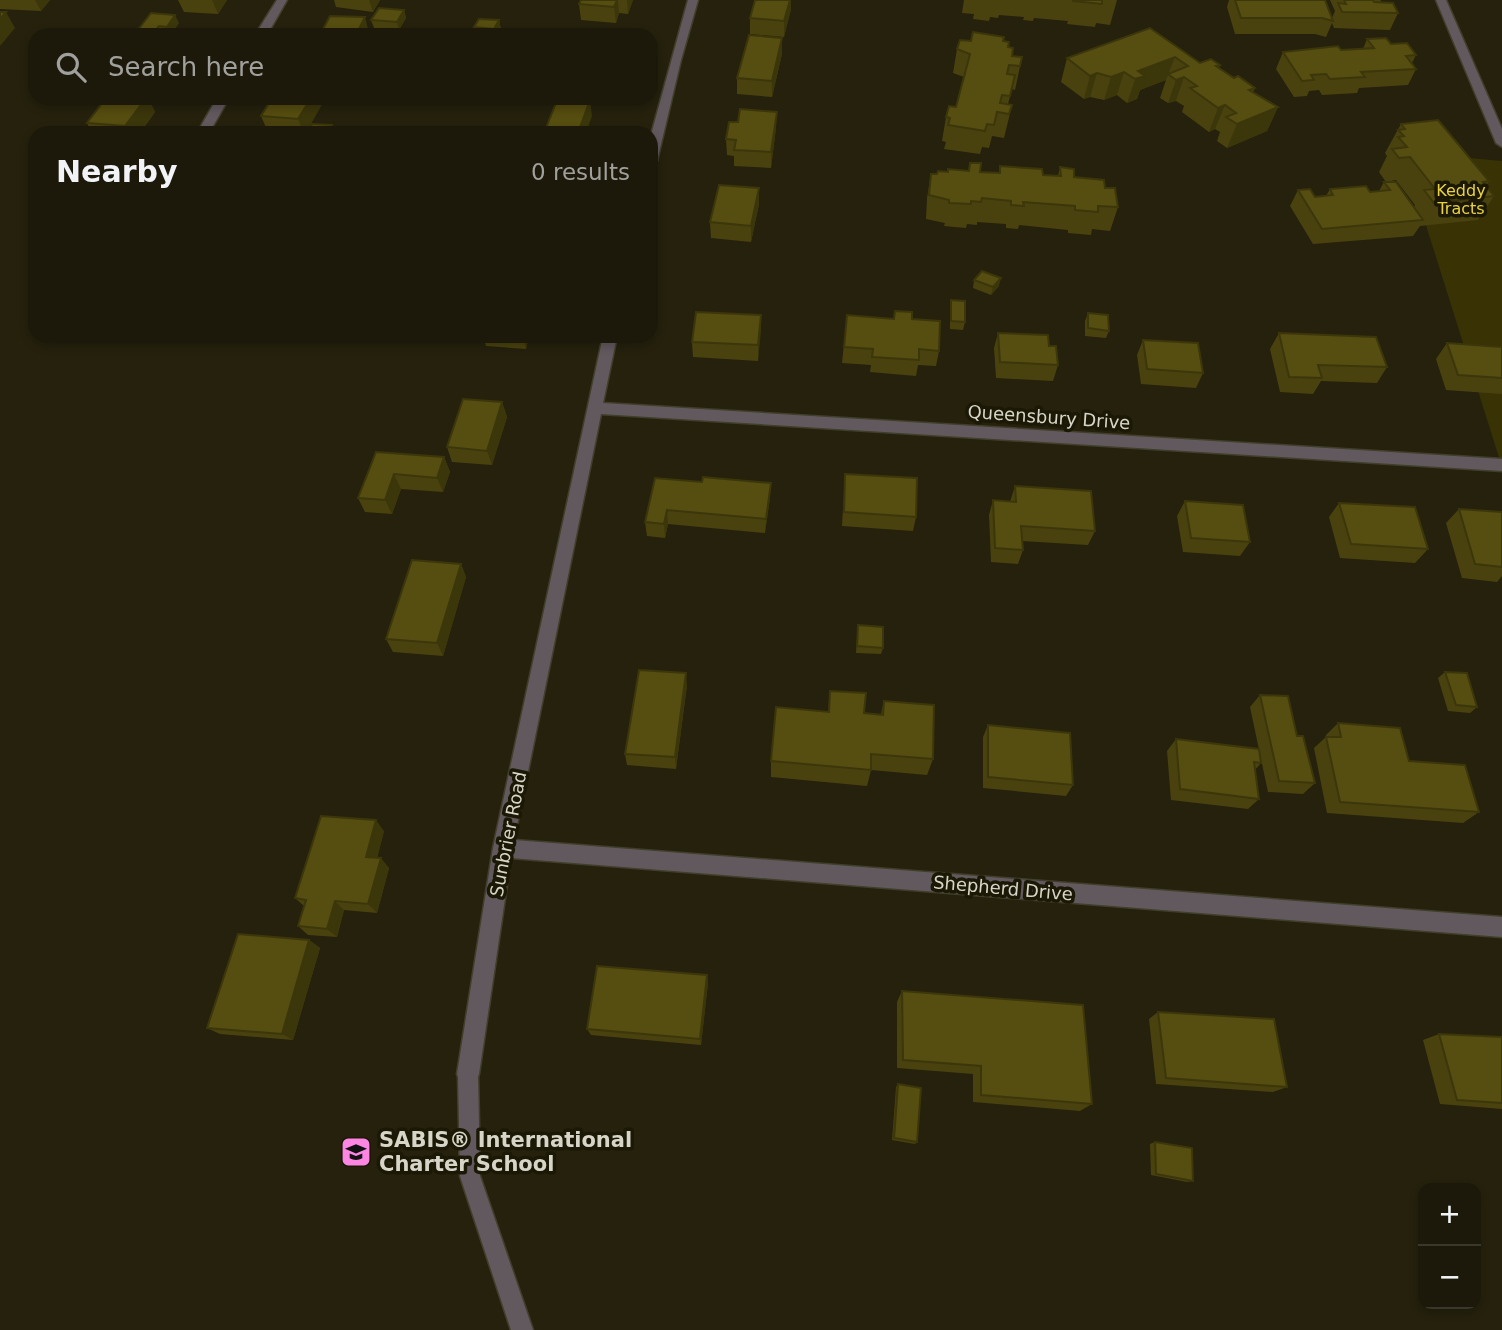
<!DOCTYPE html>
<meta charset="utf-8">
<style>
body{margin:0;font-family:"DejaVu Sans",sans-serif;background:#292618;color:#f1f3f6}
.controls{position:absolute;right:21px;bottom:21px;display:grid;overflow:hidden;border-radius:14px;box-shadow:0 4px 10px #0003}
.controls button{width:63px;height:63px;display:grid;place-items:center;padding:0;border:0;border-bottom:2px solid #3a382b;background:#1c190a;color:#f1f3f6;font:35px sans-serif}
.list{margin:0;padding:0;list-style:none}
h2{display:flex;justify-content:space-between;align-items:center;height:91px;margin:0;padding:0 28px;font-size:30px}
h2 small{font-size:23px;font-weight:400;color:#a0a09c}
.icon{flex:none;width:38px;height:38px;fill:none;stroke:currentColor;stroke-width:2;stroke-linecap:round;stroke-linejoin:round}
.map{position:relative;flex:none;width:1502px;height:1330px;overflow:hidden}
.search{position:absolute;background:#1c190a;box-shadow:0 4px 10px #0003;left:28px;top:28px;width:630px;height:77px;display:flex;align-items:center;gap:18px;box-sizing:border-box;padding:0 24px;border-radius:21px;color:#a0a09c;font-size:26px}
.panel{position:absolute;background:#1c190a;box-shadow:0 4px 10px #0003;left:28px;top:126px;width:630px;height:217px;border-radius:21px}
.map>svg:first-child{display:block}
.green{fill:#393205}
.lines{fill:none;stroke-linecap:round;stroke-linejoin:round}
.lane-casing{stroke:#413e2b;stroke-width:3}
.street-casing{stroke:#413e2b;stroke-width:3}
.lane{fill:#62595f;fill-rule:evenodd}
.street{fill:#62595f;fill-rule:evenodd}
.wall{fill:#4a420e}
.shaded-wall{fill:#3c360b}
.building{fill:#564d10;stroke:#3c360b;stroke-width:2}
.labels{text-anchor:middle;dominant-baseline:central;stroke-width:7;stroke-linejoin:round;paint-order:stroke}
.far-park-label{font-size:16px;fill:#ebd340;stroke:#1b1805}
.street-label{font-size:18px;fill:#d7d5c8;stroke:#1b1805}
.near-poi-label{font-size:21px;font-weight:bold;fill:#d7d5c8;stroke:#1b1805;text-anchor:start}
</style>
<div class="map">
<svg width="1502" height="1330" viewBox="0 0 1502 1330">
<rect width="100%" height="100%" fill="#25210d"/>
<polygon class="green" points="1403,152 1502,161 1502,467"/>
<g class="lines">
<g class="lane-casing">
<polygon id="lane" points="468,1064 475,1067 478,1074 480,1176 533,1330 511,1330 460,1176 458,1074 461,1067"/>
</g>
<g class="street-casing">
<g id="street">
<polygon points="277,0 287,0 267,35 255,35"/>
<polygon points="688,0 698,0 681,60 657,161 651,165 651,135"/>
<polygon points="1436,0 1446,0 1502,129 1502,147 1496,143"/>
<polygon points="217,98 229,98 209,133 197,133"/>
<polygon points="603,336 617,336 603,403 1502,459 1502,471 601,414 514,840 1502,917 1502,937 511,858 479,1074 476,1082 468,1085 460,1082 457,1074 493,848"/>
</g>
</g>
<use href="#lane" class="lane"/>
<use href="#street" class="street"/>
</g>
<g class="wall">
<polygon points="0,0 50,0 41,11 0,9"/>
<polygon points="178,0 227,0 218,14 184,12"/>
<polygon points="334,0 380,0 373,12 336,7"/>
<polygon points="581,0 633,0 628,14 619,13 616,23 581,20 579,4"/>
<polygon points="755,0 791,0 791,9 784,37 750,34 750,18"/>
<polygon points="964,0 1117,0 1110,25 1096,23 1095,27 1067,24 1068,21 1034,18 1033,21 1023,20 1024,17 999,15 998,18 990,17 989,21 973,19 974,14 962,13"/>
<polygon points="1229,0 1325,0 1332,18 1335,11 1330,0 1381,0 1380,3 1398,13 1390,30 1334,28 1332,23 1326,37 1315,34 1235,34 1227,7"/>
<polygon points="404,10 406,18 399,30 374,28 371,20"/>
<polygon points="499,20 501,29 497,35 476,35 474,27"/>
<polygon points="179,23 174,30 190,32 192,35 141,35 138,30"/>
<polygon points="1150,28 1200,63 1220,65 1219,68 1234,78 1255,88 1253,92 1278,107 1267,131 1227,148 1217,141 1220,132 1215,129 1209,132 1182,112 1184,106 1176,101 1168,103 1160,98 1166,80 1140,90 1137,99 1127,103 1117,95 1104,100 1090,97 1084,99 1061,82 1067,58"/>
<polygon points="1367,39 1391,44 1416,55 1412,63 1416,69 1408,85 1359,88 1357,93 1322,95 1319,90 1309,91 1307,96 1294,97 1276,69 1283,52 1363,49"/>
<polygon points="971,41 1003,41 1008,47 1012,56 1022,57 1015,90 1012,89 1008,104 1012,105 1004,138 992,136 989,148 982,147 980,154 944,149 946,142 942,141 946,117 956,107 964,77 953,73 957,49"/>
<polygon points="782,54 772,97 737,94 737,78"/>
<polygon points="106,98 151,98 149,100 155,112 140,133 92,133 87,123"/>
<polygon points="272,98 320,98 322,104 306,132 335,133 281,133 268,132 261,116"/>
<polygon points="1401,124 1489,181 1486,186 1494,196 1478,220 1420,226 1413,236 1313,244 1290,206 1298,190 1315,197 1326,196 1330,189 1370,192 1379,191 1384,182 1414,207 1415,205 1396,180 1386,182 1379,172 1387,156 1385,153"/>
<polygon points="776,128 771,168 734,166 734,156 727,155 726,139"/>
<polygon points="970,163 980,172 999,173 1000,166 1043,175 1058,176 1060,167 1074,177 1105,188 1118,207 1110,231 1092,229 1091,235 1068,233 1068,230 1019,225 1018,229 1006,228 1006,224 977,222 977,225 967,224 966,228 944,226 945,223 926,219 927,198 931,174 968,171"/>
<polygon points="759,204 751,242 711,238 710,222"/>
<polygon points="974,280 999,286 991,295 973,288"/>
<polygon points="951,300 965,322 963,330 950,329 950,308"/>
<polygon points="1088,313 1109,331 1106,338 1085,336 1085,321"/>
<polygon points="761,315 758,361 693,357 692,342"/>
<polygon points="847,315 893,319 912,319 939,351 936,366 918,365 916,376 870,372 871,365 842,363"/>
<polygon points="998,333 1049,346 1058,365 1053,381 996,378 994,348"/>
<polygon points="1279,333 1387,367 1377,383 1321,381 1313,394 1280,392 1270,349"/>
<polygon points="483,336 529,336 526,349 486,346"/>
<polygon points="1143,340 1203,373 1196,388 1141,384 1137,355"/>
<polygon points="1447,343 1502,347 1502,394 1446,390 1436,359"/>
<polygon points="502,402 507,417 492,465 452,462 447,447"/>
<polygon points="376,452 444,457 450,472 443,492 401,489 392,514 365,512 358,498"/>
<polygon points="845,474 916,517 913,531 842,526"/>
<polygon points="702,482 770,497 765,533 668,524 665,538 647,536 645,522"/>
<polygon points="1015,486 1095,531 1088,545 1022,541 1023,550 1018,564 991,562 989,515 993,500 1010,502"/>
<polygon points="1185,501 1250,542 1240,556 1183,552 1177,516"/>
<polygon points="1339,503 1428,549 1415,563 1340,558 1329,517"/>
<polygon points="1459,509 1502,512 1502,576 1497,582 1462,578 1446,523"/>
<polygon points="461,564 466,577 443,656 393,652 386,639"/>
<polygon points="858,625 883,648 881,654 856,653"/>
<polygon points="1445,672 1477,707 1470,713 1448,711 1438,678"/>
<polygon points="687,685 676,769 627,765 625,754"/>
<polygon points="830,691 864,713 881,714 884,701 933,759 927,775 871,770 867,786 771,777 771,761 828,711"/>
<polygon points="1260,695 1297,736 1315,783 1303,794 1268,792 1250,707"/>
<polygon points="1338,723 1409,761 1479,812 1463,823 1327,813 1314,748 1326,737 1326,735"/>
<polygon points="988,725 1073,785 1066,796 983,788 983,737"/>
<polygon points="1176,739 1261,763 1255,770 1259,799 1248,809 1171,800 1167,751"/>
<polygon points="384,831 377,858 389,868 377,913 344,910 337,937 308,935 298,926 304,906 295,898"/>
<polygon points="309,940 320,948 293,1040 220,1034 207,1028"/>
<polygon points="707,975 708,983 701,1045 591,1035 587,1029"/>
<polygon points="902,991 1092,1104 1080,1111 973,1102 973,1074 897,1068 897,1002"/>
<polygon points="1158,1012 1287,1087 1273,1092 1156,1084 1149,1019"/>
<polygon points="1439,1034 1502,1037 1502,1109 1440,1104 1423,1040"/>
<polygon points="898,1084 917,1142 915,1144 892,1140 896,1087"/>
<polygon points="1155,1142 1193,1181 1187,1182 1151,1175 1150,1144"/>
</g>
<g class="shaded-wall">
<polygon points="35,0 50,0 41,11"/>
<polygon points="212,0 227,0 218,14"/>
<polygon points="369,0 380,0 373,12"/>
<polygon points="617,0 618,0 619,13 616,23 614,7"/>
<polygon points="627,0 633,0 628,14"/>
<polygon points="790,0 791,0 791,9 784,37 784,21"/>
<polygon points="404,10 406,18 399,30 397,22"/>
<polygon points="6,12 15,28 0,46 0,19"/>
<polygon points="175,15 179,23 170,35 167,27"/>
<polygon points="365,17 369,33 369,35 356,35"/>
<polygon points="499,20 501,29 497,35 495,35 494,29"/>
<polygon points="782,38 782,54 772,97 772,81"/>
<polygon points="1175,57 1166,80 1140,90 1137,99 1127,103 1138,71"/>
<polygon points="1124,72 1117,95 1104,100 1111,77"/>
<polygon points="1097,73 1090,97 1084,99 1090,76"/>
<polygon points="1184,77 1176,101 1168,103 1176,80"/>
<polygon points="134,98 151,98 149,100 155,112 140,133 129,133 125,126"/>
<polygon points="311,98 320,98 322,104 306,133 304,133 298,119"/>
<polygon points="590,100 592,116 586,133 578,133"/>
<polygon points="1225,105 1215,129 1209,132 1218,108"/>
<polygon points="1278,107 1267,131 1227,148 1237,124"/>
<polygon points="777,112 776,128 771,168 771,152"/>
<polygon points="332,125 335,133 328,133"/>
<polygon points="759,188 759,204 751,242 751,226"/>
<polygon points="1001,278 999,286 991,295 993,287"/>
<polygon points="761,315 761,331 758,361 758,345"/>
<polygon points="523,336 529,336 526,349"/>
<polygon points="502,402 507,417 492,465 487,451"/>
<polygon points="444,457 450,472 443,492 437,478"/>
<polygon points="394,474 401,489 392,514 385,500"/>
<polygon points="771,483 770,497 765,533 766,519"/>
<polygon points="667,510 668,524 665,538 664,524"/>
<polygon points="461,564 466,577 443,656 437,643"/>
<polygon points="686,673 687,685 676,769 675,757"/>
<polygon points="376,820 384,831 375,867 366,857"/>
<polygon points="381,858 389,868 377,913 368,904"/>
<polygon points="335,901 344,910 337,937 327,929"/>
<polygon points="309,940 320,948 293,1040 282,1034"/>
<polygon points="707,975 708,983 701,1045 700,1039"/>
</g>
<g class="building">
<polygon points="581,0 617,0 614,7 579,4"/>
<polygon points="755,0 790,0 784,21 750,18"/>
<polygon points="1073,0 1102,0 1102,4 1073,1"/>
<polygon points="1235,0 1325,0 1333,21 1322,18 1241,18"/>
<polygon points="1344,0 1373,0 1374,2 1393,3 1398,13 1342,12 1338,3 1346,4"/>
<polygon points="379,8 404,10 397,22 371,20"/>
<polygon points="0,12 6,12 0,19"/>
<polygon points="151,13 175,15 167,27 159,26 155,31 138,30"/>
<polygon points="330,16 365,17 356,35 320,35"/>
<polygon points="479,19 499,20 494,29 474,27"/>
<polygon points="1150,28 1200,63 1211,59 1220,65 1216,66 1234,78 1238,76 1255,88 1249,90 1278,107 1237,124 1226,117 1236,113 1225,105 1218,108 1190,88 1197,86 1184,77 1176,80 1168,74 1188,66 1175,57 1138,71 1145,76 1135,79 1124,72 1111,77 1097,73 1090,76 1067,58"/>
<polygon points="156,29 190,32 188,35 151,35"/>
<polygon points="973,32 1004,37 1003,41 1009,42 1008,47 1013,48 1012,56 1022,57 1020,66 1009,65 1007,74 1015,75 1010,96 1002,95 1000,103 1012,105 1009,114 997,112 994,125 987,124 985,131 948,125 950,118 946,117 949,106 956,107 970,54 957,49 960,40 971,41"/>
<polygon points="749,35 782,38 772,81 737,78"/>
<polygon points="1386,38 1391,44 1407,43 1416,55 1406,56 1416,69 1361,72 1365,77 1330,79 1326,74 1311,75 1314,80 1302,81 1283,52 1338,46 1341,50 1374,48 1367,39"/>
<polygon points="106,98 146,98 125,126 87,123"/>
<polygon points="272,98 311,98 298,119 261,116"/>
<polygon points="558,98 590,100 578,133 544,133"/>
<polygon points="740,109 777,112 771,152 734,150 736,140 726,139 729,122 738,122"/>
<polygon points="1438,120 1489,181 1483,182 1494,196 1434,203 1424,190 1435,189 1410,157 1399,158 1392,149 1407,147 1398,137 1404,136 1398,130 1405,129 1401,124"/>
<polygon points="312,124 332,125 328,133 297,133 298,132 308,132"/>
<polygon points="970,163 981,163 980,172 1000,173 1000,166 1042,169 1043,175 1061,176 1060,167 1074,169 1074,177 1104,180 1105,188 1115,188 1118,207 1098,206 1098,212 1075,210 1075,206 1023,202 1024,206 1011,205 1011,201 982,198 981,202 971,201 971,204 949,203 949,200 929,195 931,174 937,174 938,171 948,172 948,169 969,171"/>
<polygon points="1384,182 1396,182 1423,220 1322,229 1298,190 1310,189 1315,197 1333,195 1330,189 1366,186 1370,192 1390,190"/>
<polygon points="719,185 759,188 751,226 710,222"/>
<polygon points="982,271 1001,278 993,287 974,280"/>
<polygon points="951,300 965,301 965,322 951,321"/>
<polygon points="895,311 912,312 912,319 940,321 939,351 919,349 919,360 872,357 873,349 844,347 847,315 894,319"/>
<polygon points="696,312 761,315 758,345 692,342"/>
<polygon points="1088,313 1108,315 1109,331 1088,328"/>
<polygon points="998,333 1048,335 1049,346 1056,346 1058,365 1000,362"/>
<polygon points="1279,333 1376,337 1387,367 1318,365 1322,378 1289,377"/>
<polygon points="1143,340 1198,343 1203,373 1147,369"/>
<polygon points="1447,343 1502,347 1502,378 1458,375"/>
<polygon points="463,399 502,402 487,451 447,447"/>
<polygon points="376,452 444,457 437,478 394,474 385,500 358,498"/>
<polygon points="845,474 917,478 916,517 844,512"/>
<polygon points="703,477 771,483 766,519 667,510 664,524 645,522 655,478 702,482"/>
<polygon points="1015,486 1091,491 1095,531 1021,526 1023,550 995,548 993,500 1016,502"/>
<polygon points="1185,501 1243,505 1250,542 1191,538"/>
<polygon points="1339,503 1415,507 1428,549 1351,544"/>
<polygon points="1459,509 1502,512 1502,567 1475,564"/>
<polygon points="412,560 461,564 437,643 386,639"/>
<polygon points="858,625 883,627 883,648 857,646"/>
<polygon points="639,670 686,673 675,757 625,754"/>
<polygon points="1445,672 1467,673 1477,707 1456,705"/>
<polygon points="830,691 866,693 864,713 883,715 884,701 934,705 933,759 871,754 871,770 771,761 776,707 829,712"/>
<polygon points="1260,695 1288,696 1297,736 1303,736 1315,783 1279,781"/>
<polygon points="1338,723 1400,728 1409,761 1465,765 1479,812 1340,802 1326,737 1341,737"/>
<polygon points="988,725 1070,733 1073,785 988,777"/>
<polygon points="1176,739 1259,749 1261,763 1254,762 1259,799 1180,789"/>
<polygon points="321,816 376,820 366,857 381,858 368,904 335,901 327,929 298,926 306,900 295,898"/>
<polygon points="238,934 309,940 282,1034 207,1028"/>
<polygon points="597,966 707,975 700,1039 587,1029"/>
<polygon points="902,991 1083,1005 1092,1104 981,1095 981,1066 903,1060"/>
<polygon points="1158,1012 1274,1019 1287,1087 1166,1078"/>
<polygon points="1439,1034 1502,1037 1502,1103 1457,1100"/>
<polygon points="898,1084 921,1088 917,1142 894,1138"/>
<polygon points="1155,1142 1192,1148 1193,1181 1156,1174"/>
</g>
<defs>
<g id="school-square" transform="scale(1.575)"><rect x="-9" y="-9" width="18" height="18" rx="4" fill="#fd86e2" stroke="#1b1805"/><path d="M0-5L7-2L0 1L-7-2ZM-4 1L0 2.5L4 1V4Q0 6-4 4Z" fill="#111"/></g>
</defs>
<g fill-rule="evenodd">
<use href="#school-square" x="356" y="1152"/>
</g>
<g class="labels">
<g class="far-park-label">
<text x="1461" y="190">Keddy<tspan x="1461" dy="18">Tracts</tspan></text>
</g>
<g class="street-label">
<text transform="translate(1049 417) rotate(4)">Queensbury Drive</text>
<text transform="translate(508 834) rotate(-79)">Sunbrier Road</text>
<text transform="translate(1003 888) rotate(5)">Shepherd Drive</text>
</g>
<g class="near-poi-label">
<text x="379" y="1140">SABIS® International<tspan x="379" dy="24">Charter School</tspan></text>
</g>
</g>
</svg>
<div class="controls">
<button>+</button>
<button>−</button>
</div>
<div class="search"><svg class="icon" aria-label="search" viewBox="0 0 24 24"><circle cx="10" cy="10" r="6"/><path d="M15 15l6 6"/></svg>Search here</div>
<section class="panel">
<h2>Nearby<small>0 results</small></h2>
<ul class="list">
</ul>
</section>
</div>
